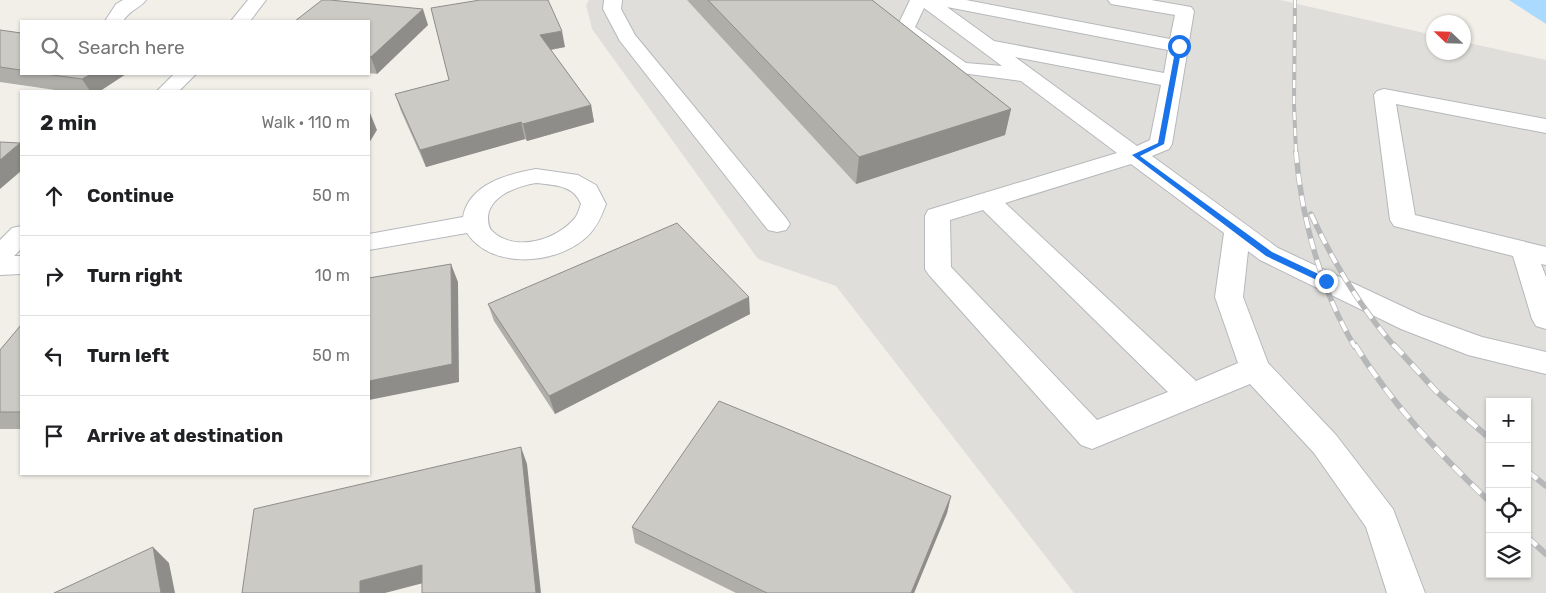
<!DOCTYPE html>
<meta charset="utf-8">
<style>
body{margin:0;font-family:Rubik,sans-serif;background:#f6f6f6;color:#202124}
.controls{position:absolute;right:15px;bottom:15px;display:grid;overflow:hidden;border-radius:0px;box-shadow:0 1px 4px #0004}
.controls button{width:45px;height:45px;display:grid;place-items:center;padding:0;border:0;border-bottom:1px solid #e0e0e0;background:#fff;color:#202124;font:25px sans-serif}
.compass{position:absolute;left:1426px;top:15px;width:45px;height:45px;border-radius:50%;background:#fff;box-shadow:0 1px 4px #0004;rotate:293deg}
.stop{position:absolute;width:15px;height:15px;margin:-11px;border:4px solid #1a73e8;border-radius:50%;background:#fff}
.stop.end{background:#1a73e8;border-color:#fff;box-shadow:0 1px 5px #0008}
.list{margin:0;padding:0;list-style:none}
h2{display:flex;justify-content:space-between;align-items:center;height:65px;margin:0;padding:0 20px;font-size:21px}
h2 small{font-size:16px;font-weight:400;color:#757577}
.list li{display:grid;grid-template-columns:32px 1fr auto;gap:15px;align-items:center;box-sizing:border-box;height:80px;padding:0 20px;border-top:1px solid #e0e0e0}
.list b{display:block;font-size:19px;white-space:nowrap}
.list em{font-size:16px;font-style:normal;color:#757577}
.icon{flex:none;width:28px;height:28px;fill:none;stroke:currentColor;stroke-width:2;stroke-linecap:round;stroke-linejoin:round}
.map{position:relative;flex:none;width:1546px;height:593px;overflow:hidden}
.search{position:absolute;background:#fff;box-shadow:0 1px 4px #0004;left:20px;top:20px;width:350px;height:55px;display:flex;align-items:center;gap:12px;box-sizing:border-box;padding:0 18px;border-radius:0px;color:#757577;font-size:19px}
.panel{position:absolute;background:#fff;box-shadow:0 1px 4px #0004;left:20px;top:90px;width:350px;height:385px;border-radius:0px}
.map>svg:first-child{display:block}
.industrial{fill:#e0deda;fill-rule:evenodd}
.water{fill:#aadaff}
.lines{fill:none;stroke-linecap:round;stroke-linejoin:round}
.minor-casing{stroke:#b5b8bc;stroke-width:2}
.minor{fill:#fff;fill-rule:evenodd}
.rail-far2-casing{stroke:#b6b7b8;stroke-width:4}
.rail-far1-casing{stroke:#b6b7b8;stroke-width:5.5}
.rail-casing{stroke:#b6b7b8;stroke-width:6}
.rail-far2{stroke:#fff;stroke-width:2.5;stroke-dasharray:8;stroke-linecap:butt}
.rail-far1{stroke:#fff;stroke-width:4;stroke-dasharray:11;stroke-linecap:butt}
.rail{stroke:#fff;stroke-width:4.5;stroke-dasharray:13;stroke-linecap:butt}
.wall{fill:#afaea9}
.shaded-wall{fill:#8f8d8a}
.building{fill:#cccac5;stroke:#8f8d8a}
.route{fill:#1a73e8}
</style>
<div class="map">
<svg width="1546" height="593" viewBox="0 0 1546 593">
<rect width="100%" height="100%" fill="#f1efe8"/>
<path class="industrial" d="M589 0H1280L1433 35 1434 52H1464V42L1546 60V593H1074L836 286 758 259 592 29 586 5ZM1490 402H1527V574H1490Z"/>
<polygon class="water" points="1509,0 1546,0 1546,24"/>
<g class="lines">
<g class="minor-casing">
<g id="minor">
<path d="M123 0H146C139 9 131 9 123 21H105L116 4Z"/>
<polygon points="248,0 266,0 250,21 231,21"/>
<polygon points="604,0 622,0 621,9 635,35 786,218 790,224 786,230 777,232 768,230 620,41 603,9"/>
<path d="M910 0H966L1170 39 1175 15 1117 5 1111 4 1108 0H1151L1191 7 1194 11 1172 144 1169 149 1152 156 1278 248 1421 315 1482 337 1546 352V374L1468 355 1401 329 1260 260 1248 251 1243 297 1268 363 1336 435 1393 509 1425 593H1387L1366 527 1314 453 1250 384 1092 449 1081 445 929 275 925 269V216L928 210 1117 153 1021 81 954 72 898 33 896 29ZM947 7 1168 50 1164 73 994 41ZM924 8 1002 66 966 63 915 27ZM1015 57 1161 85 1150 140 1137 146ZM1131 164 1224 233 1215 297 1238 363 1196 381 1005 203ZM983 210 1168 392 1097 420 951 267 950 220Z"/>
<polygon points="174,74 196,74 179,91 157,91"/>
<polygon points="1384,89 1546,119 1546,133 1396,104 1415,215 1546,247 1546,265 1541,264 1546,277 1546,329 1536,326 1532,319 1513,256 1394,226 1390,220 1374,95 1377,91"/>
<path d="M536 169 578 175 596 185 606 204C601 218 595 231 583 240 552 265 491 269 467 233L369 250V234L463 217C469 184 508 174 536 169ZM536 183C554 185 574 185 581 204 579 209 578 214 575 218 557 240 515 253 492 231 488 227 488 221 488 216 491 195 518 186 536 183Z"/>
<polygon points="21,226 21,249 14,256 21,256 21,274 0,275 0,240 12,228"/>
</g>
</g>
<use href="#minor" class="minor"/>
<g class="rail-far2-casing">
<polyline id="rail-far2" points="1295,0 1294,104 1296,153"/>
</g>
<g class="rail-far1-casing">
<g id="rail-far1">
<path d="M1296 152C1301 216 1321 291 1355 347"/>
<path d="M1311 214C1333 262 1360 307 1395 347"/>
</g>
</g>
<g class="rail-casing">
<g id="rail">
<path d="M1355 345C1392 404 1439 454 1490 502"/>
<polyline points="1394,345 1436,391 1490,439"/>
<polyline points="1527,471 1546,486"/>
<polyline points="1527,537 1546,554"/>
</g>
</g>
<use href="#rail-far2" class="rail-far2"/>
<use href="#rail-far1" class="rail-far1"/>
<use href="#rail" class="rail"/>
</g>
<g class="wall">
<polygon points="687,0 872,0 1011,109 1005,135 856,184"/>
<polygon points="431,8 565,47 551,50 591,105 594,122 527,141 525,139 426,167 401,111 395,94 449,80"/>
<polygon points="369,21 428,25 377,74 369,73"/>
<polygon points="0,30 21,33 21,74 126,74 100,91 62,91 0,82"/>
<polygon points="488,304 750,314 555,414 494,321"/>
<polygon points="21,325 21,429 0,429 0,350"/>
<polygon points="951,496 947,513 914,593 736,593 635,543 632,527"/>
</g>
<g class="shaded-wall">
<polygon points="423,9 428,25 377,74 371,57"/>
<polygon points="562,31 565,47 543,51 540,35"/>
<polygon points="91,74 126,74 100,91 90,91 82,79"/>
<polygon points="591,105 594,122 527,141 523,124"/>
<polygon points="1011,109 1005,135 856,184 859,157"/>
<polygon points="370,113 377,130 369,143 369,115"/>
<polygon points="521,122 525,139 426,167 420,150"/>
<polygon points="20,143 21,144 21,171 0,189 0,160"/>
<polygon points="451,264 458,282 459,382 369,400 369,381"/>
<polygon points="749,297 750,314 555,414 549,396"/>
<polygon points="521,447 527,464 541,593 536,593"/>
<polygon points="951,496 947,513 914,593 911,593"/>
<polygon points="153,547 169,563 175,593 161,593"/>
<polygon points="422,565 431,581 385,593 360,593 360,581"/>
</g>
<g class="building">
<polygon points="322,0 330,0 423,9 371,57 369,57 369,21 295,21"/>
<polygon points="480,0 548,0 562,31 540,35 591,105 523,124 521,122 420,150 395,94 449,80 431,8"/>
<polygon points="708,0 872,0 1011,109 859,157"/>
<polygon points="0,30 21,33 21,70 0,67"/>
<polygon points="45,74 91,74 82,79"/>
<polygon points="0,142 20,143 0,160"/>
<polygon points="677,223 749,297 549,396 488,304"/>
<polygon points="451,264 452,364 369,381 369,278"/>
<polygon points="21,325 21,412 0,412 0,350"/>
<polygon points="719,401 951,496 911,593 767,593 632,527"/>
<polygon points="521,447 536,593 422,593 422,565 360,581 360,593 242,593 254,509"/>
<polygon points="153,547 161,593 54,593"/>
</g>
<polygon class="route" points="1179,44 1182,46 1164,144 1140,156 1272,252 1329,279 1329,283 1323,283 1266,256 1132,155 1158,143 1176,46"/>
</svg>
<div class="controls">
<button>+</button>
<button>−</button>
<button><svg class="icon" aria-label="locate" viewBox="0 0 24 24"><circle cx="12" cy="12" r="6"/><path d="M12 2v4M12 18v4M2 12h4M18 12h4"/></svg></button>
<button><svg class="icon" aria-label="layers" viewBox="0 0 24 24"><path d="M12 4l9 5-9 5-9-5zM3 14l9 5 9-5"/></svg></button>
</div>
<svg class="compass" viewBox="-18 -18 36 36"><path d="M0-13l5 13h-10z" fill="#e53935"/><path d="M0 13l5-13h-10z" fill="#757577"/></svg>
<div class="stop" style="left:1179px;top:46px"></div>
<div class="stop end" style="left:1326px;top:281px"></div>
<div class="search"><svg class="icon" aria-label="search" viewBox="0 0 24 24"><circle cx="10" cy="10" r="6"/><path d="M15 15l6 6"/></svg>Search here</div>
<section class="panel">
<h2>2 min<small>Walk · 110 m</small></h2>
<ul class="list">
<li><svg class="icon" aria-label="ahead" viewBox="0 0 24 24"><path d="M12 20V5M6 11l6-6 6 6"/></svg><div><b>Continue</b></div><em>50 m</em></li>
<li><svg class="icon" aria-label="right" viewBox="0 0 24 24"><path d="M7 20v-9h11M14 6l5 5-5 5"/></svg><div><b>Turn right</b></div><em>10 m</em></li>
<li><svg class="icon" aria-label="left" viewBox="0 0 24 24"><path d="M17 20v-9H6M10 6l-5 5 5 5"/></svg><div><b>Turn left</b></div><em>50 m</em></li>
<li><svg class="icon" aria-label="arrive" viewBox="0 0 24 24"><path d="M6 21V4h12l-3 4 3 4H6"/></svg><div><b>Arrive at destination</b></div></li>
</ul>
</section>
</div>
